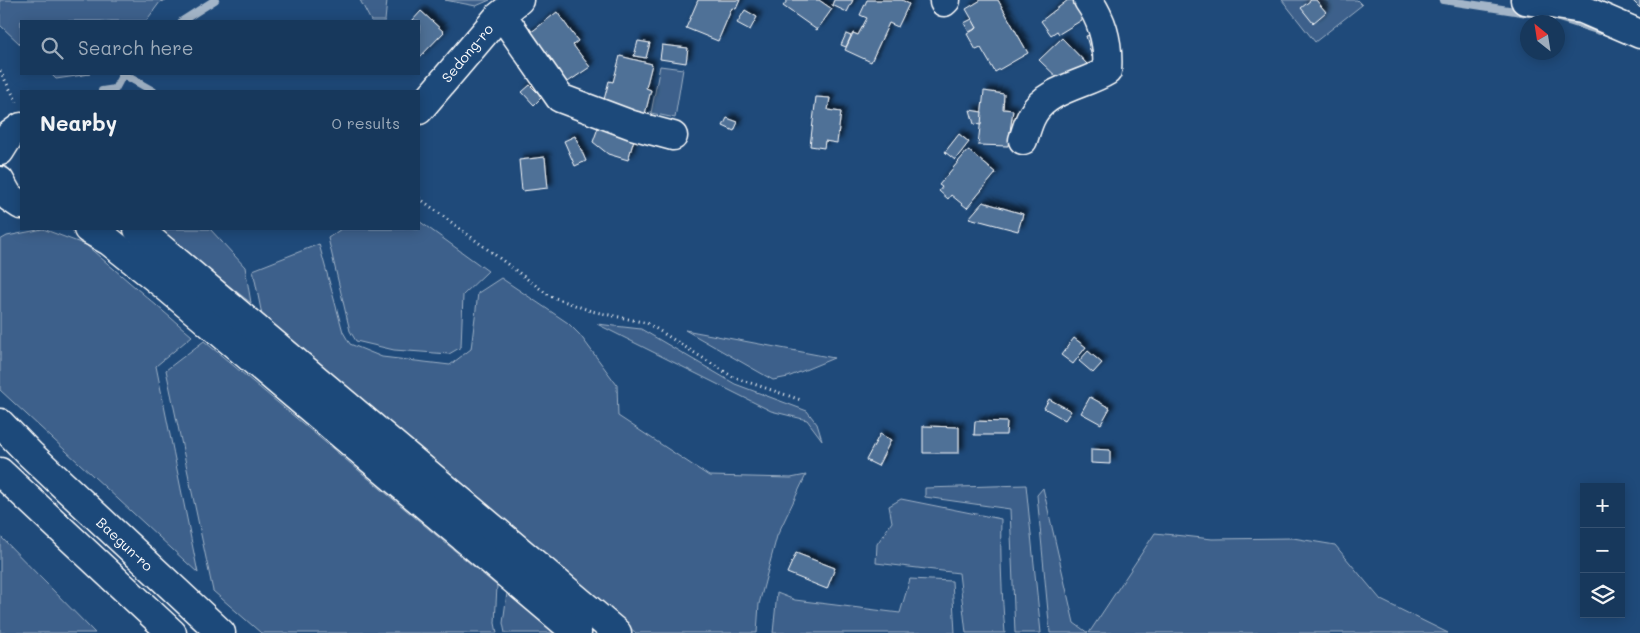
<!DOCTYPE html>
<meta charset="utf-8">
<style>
body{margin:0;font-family:Mali,sans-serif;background:#203f62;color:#f1f3f6}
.controls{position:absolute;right:15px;bottom:15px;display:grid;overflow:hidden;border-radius:0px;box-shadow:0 2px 12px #0003}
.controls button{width:45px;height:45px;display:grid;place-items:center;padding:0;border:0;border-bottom:1px solid #365272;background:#17385c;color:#f1f3f6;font:25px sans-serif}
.compass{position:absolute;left:1520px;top:15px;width:45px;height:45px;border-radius:50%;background:#17385c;box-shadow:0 2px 12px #0003;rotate:330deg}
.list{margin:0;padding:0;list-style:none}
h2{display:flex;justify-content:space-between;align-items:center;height:65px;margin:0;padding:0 20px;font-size:21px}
h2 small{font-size:16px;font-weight:400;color:#9eacbb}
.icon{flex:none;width:28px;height:28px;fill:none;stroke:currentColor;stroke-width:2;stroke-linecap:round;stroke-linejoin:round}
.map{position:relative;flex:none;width:1640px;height:633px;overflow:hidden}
.search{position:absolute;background:#17385c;box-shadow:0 2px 12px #0003;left:20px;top:20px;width:400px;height:55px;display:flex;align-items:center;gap:12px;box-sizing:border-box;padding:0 18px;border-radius:0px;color:#9eacbb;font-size:19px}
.panel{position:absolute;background:#17385c;box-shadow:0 2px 12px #0003;left:20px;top:90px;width:400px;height:140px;border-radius:0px}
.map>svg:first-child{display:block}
.green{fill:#3c618b;stroke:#9eb0c5}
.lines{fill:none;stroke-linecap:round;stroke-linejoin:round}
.stream{stroke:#a3b5c8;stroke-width:8}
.building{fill:#507197;stroke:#fff;filter:url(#shadow)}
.minor-casing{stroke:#fff;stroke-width:31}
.highway-casing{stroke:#fff;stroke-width:31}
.path{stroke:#fff;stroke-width:3;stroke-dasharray:1 4;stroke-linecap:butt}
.minor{stroke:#1f4a7a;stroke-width:28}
.highway{stroke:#1f4a7a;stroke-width:28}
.labels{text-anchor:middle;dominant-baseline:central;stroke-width:4.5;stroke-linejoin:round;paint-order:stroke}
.street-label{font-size:14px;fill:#fff;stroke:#1f4a7a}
</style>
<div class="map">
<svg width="1640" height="633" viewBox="0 0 1640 633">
<defs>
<filter id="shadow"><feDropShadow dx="4.5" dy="-4.5" stdDeviation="2.5" flood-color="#0009"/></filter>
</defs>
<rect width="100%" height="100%" fill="#1f4a7a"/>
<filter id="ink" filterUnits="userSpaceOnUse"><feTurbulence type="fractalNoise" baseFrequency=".02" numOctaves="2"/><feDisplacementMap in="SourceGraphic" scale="10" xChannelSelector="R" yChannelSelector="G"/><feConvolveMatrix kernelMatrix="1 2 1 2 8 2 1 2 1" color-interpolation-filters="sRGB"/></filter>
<g filter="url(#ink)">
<g class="green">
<polygon points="0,0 166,0 160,2 146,21 21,21 21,45 0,25"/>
<polygon points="360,0 387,0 385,21 371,21"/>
<polygon points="445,0 490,0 476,6"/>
<polygon points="1282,0 1357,0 1362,5 1315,42"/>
<polygon points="660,66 683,69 675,118 651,113"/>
<polygon points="51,74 90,74 56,79"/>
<polygon points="419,221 488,271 463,295 461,347 449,354 394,350 356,341 350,331 328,238 341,229 419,229"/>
<polygon points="43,229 86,245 192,336 156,366 198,573 0,390 0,240 7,236"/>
<polygon points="157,229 210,229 245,267 251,303"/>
<polygon points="319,244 343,332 350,344 382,357 450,365 471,349 478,293 501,278 568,323 580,335 617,385 618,416 709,476 791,478 806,475 777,536 759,604 757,633 636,633 262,315 253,270"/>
<polygon points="597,324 641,329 735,384 807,411 817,424 822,440 807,420 771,411"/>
<polygon points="685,330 834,358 788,377 773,380"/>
<polygon points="204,341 497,586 495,623 497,633 261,633 213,591 166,370"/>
<polygon points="1026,485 1041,633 1015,633 1010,509 925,497 925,488"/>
<polygon points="1043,488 1074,623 1088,633 1050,633 1037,495"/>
<path d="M901 499 1001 519C1000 557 1002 595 1005 633H966L959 573 876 563 877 544 892 522 889 506Z"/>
<polygon points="1155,533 1212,539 1293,538 1335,545 1381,600 1448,633 1089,633"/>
<polygon points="0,536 95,633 0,633"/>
<polygon points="910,579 952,581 955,633 773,633 777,593 795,600 900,613"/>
<polygon points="507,593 555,633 505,633 503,623"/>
</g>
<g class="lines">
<g class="stream">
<polyline points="1443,0 1528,13"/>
<polyline points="1559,18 1600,31"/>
<polyline points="182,21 215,0"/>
<polyline points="123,74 153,91"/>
<polyline points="102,91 115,89 123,74"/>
</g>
</g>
<g class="building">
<polygon points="698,0 740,0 736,9 732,8 718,41 686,28"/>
<polygon points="788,0 819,0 832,9 817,30 783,6"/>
<polygon points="834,0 853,0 847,12 832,5"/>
<polygon points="867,0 902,0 909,4 898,27 889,23 871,62 845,50 853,33 858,35 867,18 860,15"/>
<polygon points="981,0 998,0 1028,53 995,72 981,48 976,50 967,34 977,28 966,9"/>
<polygon points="1068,0 1079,0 1090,15 1059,34 1057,31 1051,35 1041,21"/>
<polygon points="1311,0 1316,0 1326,12 1313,23 1301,8"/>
<polygon points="1632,0 1640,0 1640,8"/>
<polygon points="745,10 757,17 750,30 737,23"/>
<polygon points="421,11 444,32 419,58 419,21 412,21"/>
<polygon points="557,12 578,41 573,45 590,67 562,86 525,37"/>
<polygon points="972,19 977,28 969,32 964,23"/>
<polygon points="1099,33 1104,54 1092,57 1086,36"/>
<polygon points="846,34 851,36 846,47 841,45"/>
<polygon points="1062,38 1087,64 1065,85 1039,60"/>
<polygon points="638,41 650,43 646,58 634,56"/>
<polygon points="662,45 688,48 686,63 660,59"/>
<polygon points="620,56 652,64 646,88 651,90 644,118 602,107 609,81 613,82"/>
<polygon points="530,85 542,97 534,105 522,92"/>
<polygon points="984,91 1004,94 1003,109 1013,110 1008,146 978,145"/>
<polygon points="816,97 830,98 828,110 841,112 837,143 825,141 824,148 810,146"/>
<polygon points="970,110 982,112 981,125 974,124"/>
<polygon points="727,118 738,122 734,131 723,126"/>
<polygon points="599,125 635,136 628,160 608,154 593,142"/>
<polygon points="959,134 969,142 955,160 945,152"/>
<polygon points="575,136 586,161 575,166 564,141"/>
<polygon points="968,150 996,173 967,208 951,195 948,199 939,191 942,187 939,185"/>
<polygon points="545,157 548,188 522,191 519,160"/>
<polygon points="983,202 1023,214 1018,231 969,218"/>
<polygon points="1074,338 1086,347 1073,364 1061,355"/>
<polygon points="1088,351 1102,363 1093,373 1079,361"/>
<polygon points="1090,397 1110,408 1101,424 1081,413"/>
<polygon points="1049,399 1071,411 1065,420 1044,408"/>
<polygon points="975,421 1007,422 1006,435 974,435"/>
<polygon points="923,426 959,427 959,453 923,453"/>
<polygon points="880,434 891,440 878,466 866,460"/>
<polygon points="1091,449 1110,450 1110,464 1091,463"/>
<polygon points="796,553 835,568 827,589 787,573"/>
</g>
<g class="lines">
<g class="minor-casing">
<g id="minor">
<polyline points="1525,0 1582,9 1640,34"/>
<polyline points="944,2 946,0"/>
<polyline points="502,15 560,98 632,125 673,136"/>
<polyline points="419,110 498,17 519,0"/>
<path d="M1023 140C1026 132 1028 122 1033 114 1047 89 1084 85 1107 71 1109 45 1103 21 1088 0"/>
<polyline points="0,151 10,135 21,127"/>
<polyline points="0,181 9,197 21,205"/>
</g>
</g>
<g class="highway-casing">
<g id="highway">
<polyline points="88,229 109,241 164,285 577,633"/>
<polyline points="138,229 617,633"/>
<polyline points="0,423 30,454 221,633"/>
<polyline points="0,472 172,633"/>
</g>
</g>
<g class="path">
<polyline points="0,71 17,102"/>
<polyline points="419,198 550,296 591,311 647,323 733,377 801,400"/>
</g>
<use href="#minor" class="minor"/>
<use href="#highway" class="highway"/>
</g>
</g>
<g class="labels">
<g class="street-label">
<text transform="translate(467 53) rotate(-50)">Sedong-ro</text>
<text transform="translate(125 544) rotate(43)">Baegun-ro</text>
</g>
</g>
</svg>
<div class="controls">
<button>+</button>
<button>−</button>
<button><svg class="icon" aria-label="layers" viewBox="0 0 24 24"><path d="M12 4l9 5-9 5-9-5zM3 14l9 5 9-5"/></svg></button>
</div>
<svg class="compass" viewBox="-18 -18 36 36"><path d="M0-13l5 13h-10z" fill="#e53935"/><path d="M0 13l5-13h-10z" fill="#9eacbb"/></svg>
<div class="search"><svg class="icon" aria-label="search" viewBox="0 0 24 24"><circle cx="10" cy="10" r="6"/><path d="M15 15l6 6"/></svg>Search here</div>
<section class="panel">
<h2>Nearby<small>0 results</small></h2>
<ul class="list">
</ul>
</section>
</div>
